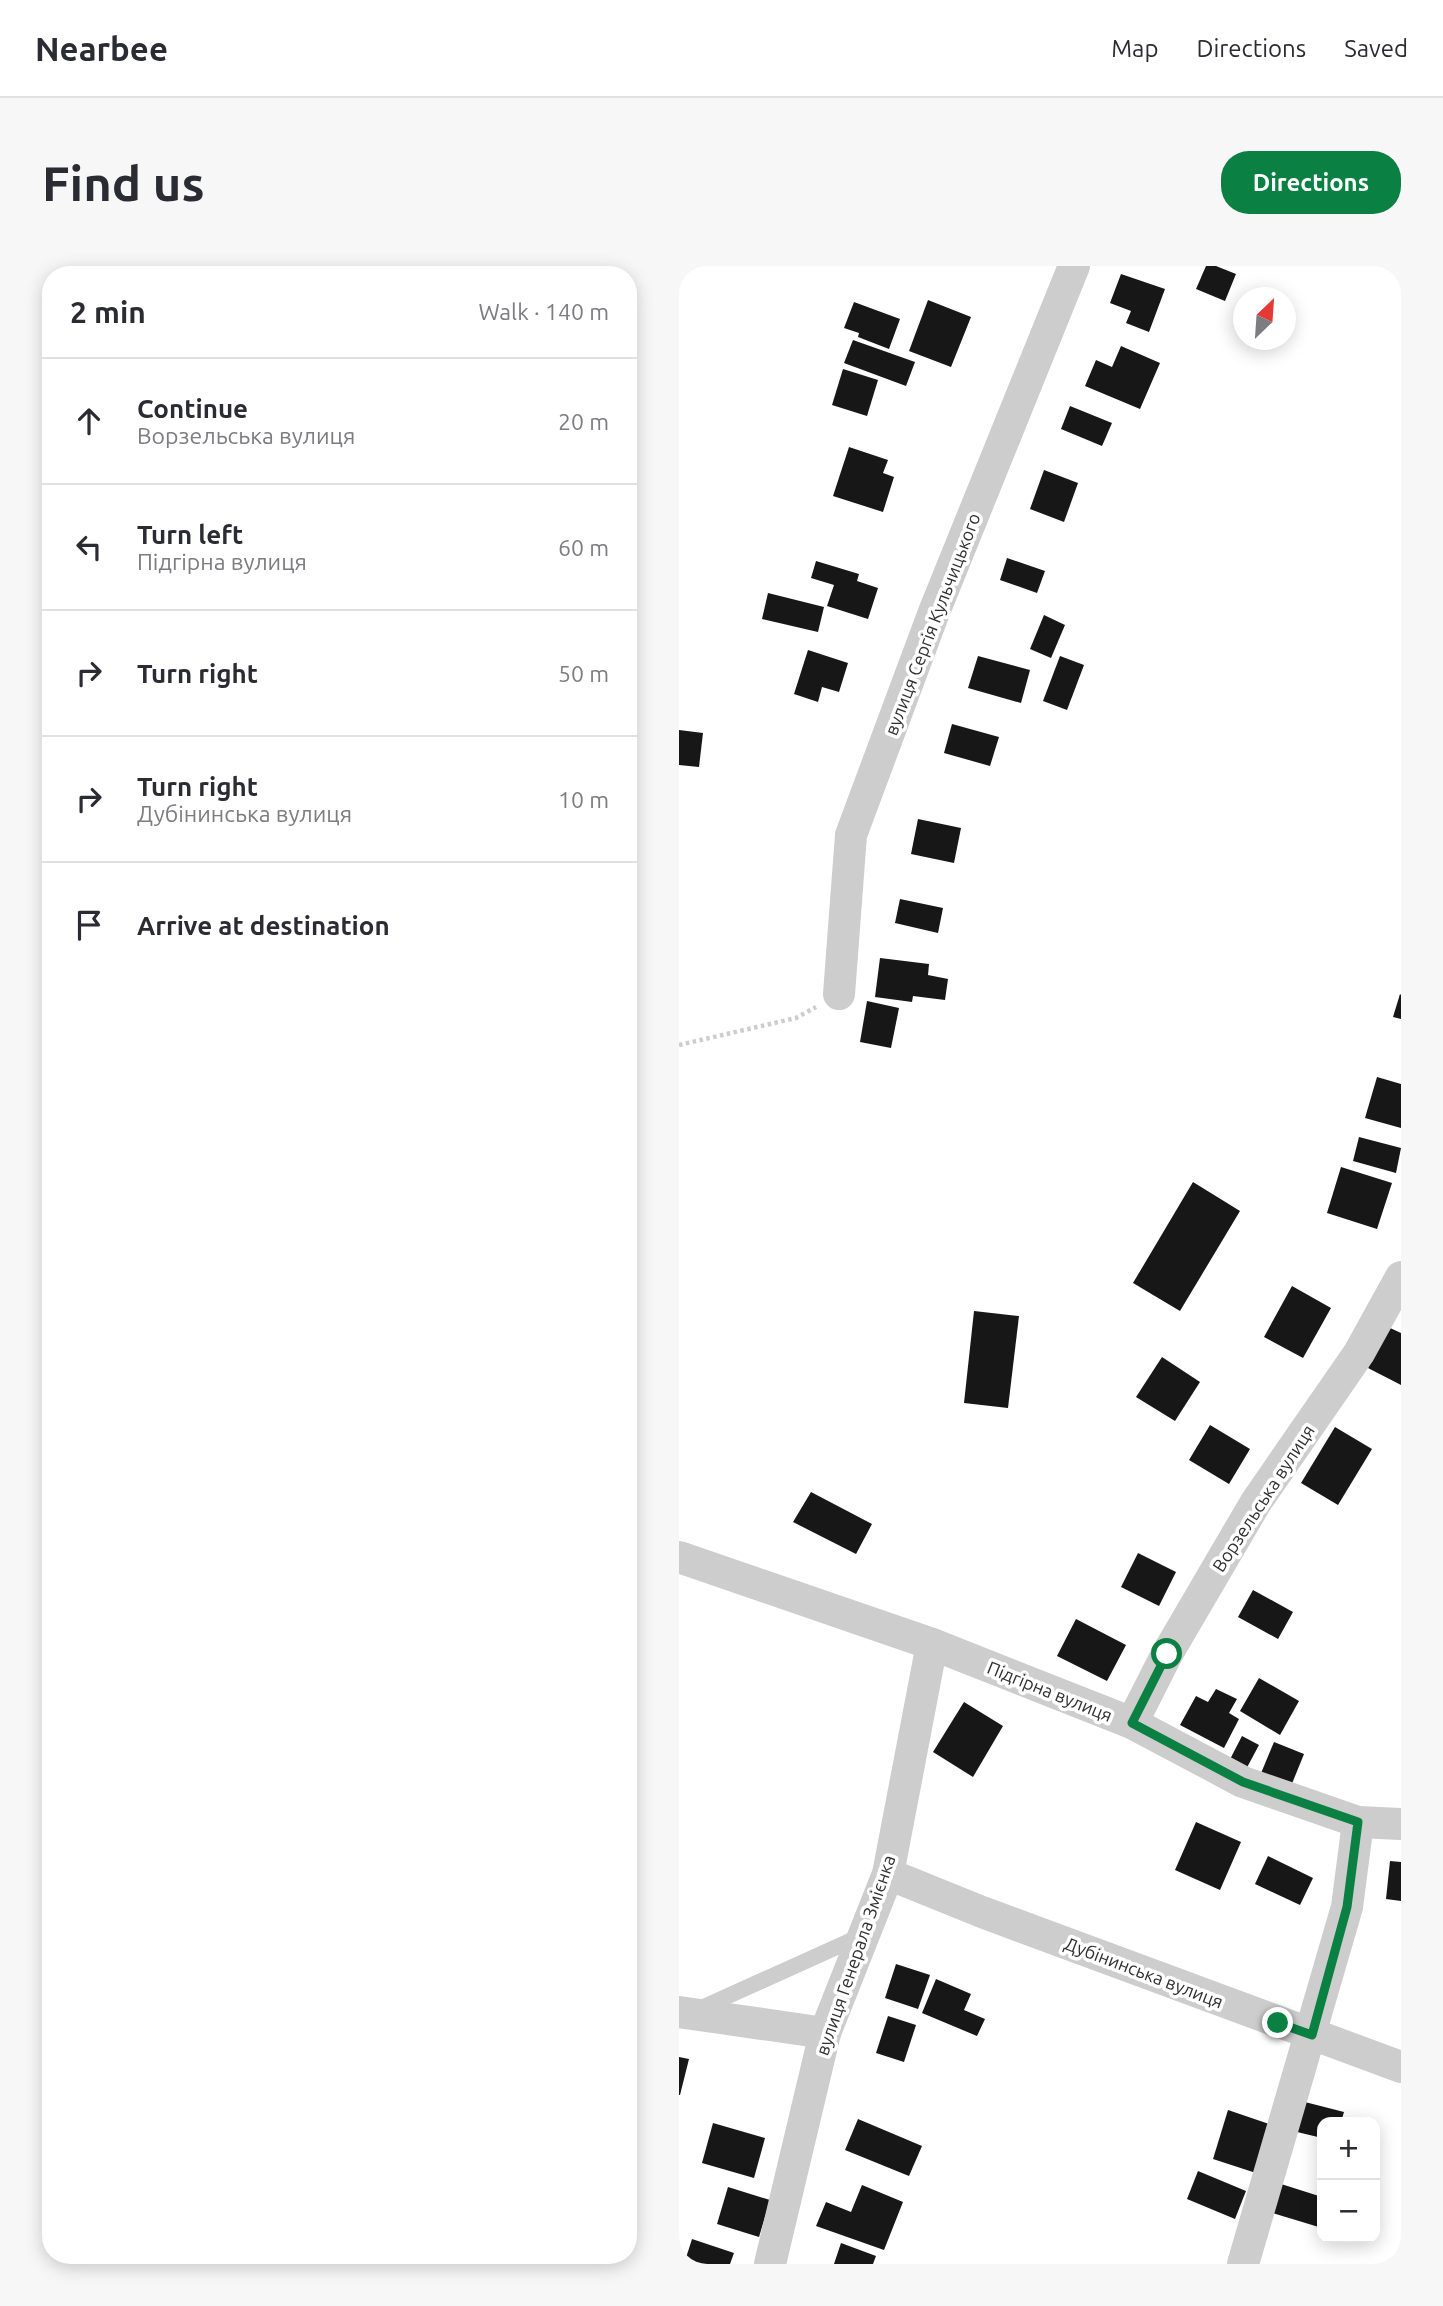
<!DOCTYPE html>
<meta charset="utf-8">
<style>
body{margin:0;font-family:Ubuntu,sans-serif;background:#f7f7f7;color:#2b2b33}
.controls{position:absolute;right:21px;bottom:21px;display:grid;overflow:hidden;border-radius:14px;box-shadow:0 4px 18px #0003}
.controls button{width:63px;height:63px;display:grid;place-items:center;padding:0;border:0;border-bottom:2px solid #e1e1e2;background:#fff;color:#2b2b33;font:35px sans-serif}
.compass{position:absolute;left:554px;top:21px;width:63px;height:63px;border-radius:50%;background:#fff;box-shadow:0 4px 18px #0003;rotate:25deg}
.stop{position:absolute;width:21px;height:21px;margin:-16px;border:5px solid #0b8043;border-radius:50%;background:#fff}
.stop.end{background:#0b8043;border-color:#fff;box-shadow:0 2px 7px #0008}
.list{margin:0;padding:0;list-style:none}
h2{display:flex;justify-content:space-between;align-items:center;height:91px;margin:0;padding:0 28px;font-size:30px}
h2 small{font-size:23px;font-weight:400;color:#7c7c81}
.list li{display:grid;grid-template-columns:46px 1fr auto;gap:21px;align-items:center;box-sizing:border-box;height:126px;padding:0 28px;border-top:2px solid #e1e1e2}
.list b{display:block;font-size:26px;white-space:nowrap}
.list p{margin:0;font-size:23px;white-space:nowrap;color:#7c7c81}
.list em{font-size:23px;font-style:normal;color:#7c7c81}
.icon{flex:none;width:38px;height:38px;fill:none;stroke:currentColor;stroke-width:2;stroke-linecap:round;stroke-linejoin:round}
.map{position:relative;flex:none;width:722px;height:1998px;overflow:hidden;border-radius:28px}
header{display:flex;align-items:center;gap:42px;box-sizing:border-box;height:98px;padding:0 35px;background:#fff;border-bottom:2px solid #e1e1e2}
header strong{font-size:33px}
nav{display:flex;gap:38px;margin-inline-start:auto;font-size:24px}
.intro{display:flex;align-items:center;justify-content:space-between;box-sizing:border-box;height:168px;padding:0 42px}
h1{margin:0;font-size:49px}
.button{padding:18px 32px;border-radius:28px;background:#0b8043;color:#fff;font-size:24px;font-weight:700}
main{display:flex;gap:42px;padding:0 42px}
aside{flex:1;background:#fff;border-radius:28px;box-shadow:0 4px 18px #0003}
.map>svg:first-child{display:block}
.building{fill:#171717}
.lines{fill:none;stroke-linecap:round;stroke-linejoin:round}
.path{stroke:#cdcdcd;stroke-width:4.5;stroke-dasharray:3.5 3.5;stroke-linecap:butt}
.lane{stroke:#cdcdcd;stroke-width:16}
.street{stroke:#cdcdcd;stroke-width:32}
.route{stroke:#0b8043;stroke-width:9}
.labels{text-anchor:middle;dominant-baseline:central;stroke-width:7;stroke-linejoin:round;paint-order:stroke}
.street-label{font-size:18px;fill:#303030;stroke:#fff}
</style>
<header>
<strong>Nearbee</strong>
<nav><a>Map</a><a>Directions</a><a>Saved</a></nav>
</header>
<div class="intro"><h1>Find us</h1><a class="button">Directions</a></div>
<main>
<aside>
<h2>2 min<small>Walk · 140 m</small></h2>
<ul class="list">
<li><svg class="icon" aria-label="ahead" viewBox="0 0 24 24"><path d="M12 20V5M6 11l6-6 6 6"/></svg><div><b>Continue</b><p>Ворзельська вулиця</p></div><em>20 m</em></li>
<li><svg class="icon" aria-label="left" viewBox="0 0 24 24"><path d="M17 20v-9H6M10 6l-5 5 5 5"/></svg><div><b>Turn left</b><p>Підгірна вулиця</p></div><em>60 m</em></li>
<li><svg class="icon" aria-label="right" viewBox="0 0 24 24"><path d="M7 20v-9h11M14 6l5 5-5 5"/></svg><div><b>Turn right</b></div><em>50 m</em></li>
<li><svg class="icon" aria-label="right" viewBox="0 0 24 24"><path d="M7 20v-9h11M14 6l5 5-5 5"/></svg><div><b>Turn right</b><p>Дубінинська вулиця</p></div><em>10 m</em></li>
<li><svg class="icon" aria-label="arrive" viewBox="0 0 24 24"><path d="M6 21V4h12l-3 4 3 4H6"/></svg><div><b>Arrive at destination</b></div></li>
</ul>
</aside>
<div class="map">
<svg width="722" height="1998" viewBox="0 0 722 1998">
<rect width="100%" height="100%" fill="#fff"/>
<g class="building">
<polygon points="527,0 537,0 557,8 546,35 517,23"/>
<polygon points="442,8 486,23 470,66 447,57 452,45 431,37"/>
<polygon points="249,34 292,51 272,101 230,85"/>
<polygon points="175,36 221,53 210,83 179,71 180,67 165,62"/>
<polygon points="174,74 236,96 227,120 165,97"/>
<polygon points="442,80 481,97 461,143 406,120 417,94 433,101"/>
<polygon points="164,103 199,114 188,150 153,139"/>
<polygon points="391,140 433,157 423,180 382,163"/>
<polygon points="170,181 209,194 204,207 215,211 204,246 154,230"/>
<polygon points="365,204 399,217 385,256 351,243"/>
<polygon points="328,292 366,305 358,327 321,314"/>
<polygon points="137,295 180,308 178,315 199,322 189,353 148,340 155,319 132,312"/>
<polygon points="89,327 145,341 139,366 83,353"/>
<polygon points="365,349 386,359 372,392 351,383"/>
<polygon points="129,384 169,397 160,426 143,421 139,436 115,428"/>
<polygon points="299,390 351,404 342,437 289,422"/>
<polygon points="381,390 405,399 388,444 364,435"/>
<polygon points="273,458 320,471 311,500 265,487"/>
<polygon points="0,464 24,467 20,501 0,499"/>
<polygon points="239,553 282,562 275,597 232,588"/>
<polygon points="221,633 264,642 259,667 216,657"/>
<polygon points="201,692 250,698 249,709 269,713 266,734 234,730 233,736 196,731"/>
<polygon points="721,728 722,729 722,753 714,751"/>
<polygon points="188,735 220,742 212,782 181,776"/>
<polygon points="698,811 722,818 722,862 686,852"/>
<polygon points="680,871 722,882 717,907 674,895"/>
<polygon points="662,901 713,917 698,963 648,947"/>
<polygon points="514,916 561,945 501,1045 454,1017"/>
<polygon points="613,1020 652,1042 624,1092 585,1071"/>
<polygon points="295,1045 340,1050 329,1142 285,1137"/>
<polygon points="709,1061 722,1067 722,1119 689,1102"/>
<polygon points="483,1091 521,1116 496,1155 457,1131"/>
<polygon points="531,1159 571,1183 550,1218 510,1194"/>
<polygon points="656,1161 693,1183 659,1239 622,1217"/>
<polygon points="132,1226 193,1258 177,1288 114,1256"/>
<polygon points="459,1287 497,1306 480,1340 442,1321"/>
<polygon points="574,1324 614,1346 599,1373 559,1351"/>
<polygon points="397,1353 447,1379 428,1415 378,1390"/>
<polygon points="580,1412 620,1435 601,1469 561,1445"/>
<polygon points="537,1423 558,1433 550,1447 560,1453 545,1482 501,1459 517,1430 529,1436"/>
<polygon points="285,1436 324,1460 294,1511 254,1486"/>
<polygon points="563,1470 580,1479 564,1509 547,1501"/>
<polygon points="595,1476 625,1488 610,1525 580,1512"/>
<polygon points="517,1556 562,1576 541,1624 496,1604"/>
<polygon points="589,1590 634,1612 621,1639 576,1618"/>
<polygon points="711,1595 722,1596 722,1635 707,1633"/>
<polygon points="217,1698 251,1709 239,1743 206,1732"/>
<polygon points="257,1713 292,1728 285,1744 306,1753 298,1770 243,1747"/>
<polygon points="209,1750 237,1759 225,1796 197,1787"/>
<polygon points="0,1791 10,1793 1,1829 0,1829"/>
<polygon points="622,1835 665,1846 662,1856 643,1856 643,1872 614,1865"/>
<polygon points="549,1844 596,1860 580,1908 534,1893"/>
<polygon points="179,1853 243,1880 230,1910 166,1884"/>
<polygon points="34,1857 86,1872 75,1912 23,1897"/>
<polygon points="519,1905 567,1925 556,1953 508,1933"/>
<polygon points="599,1917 643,1931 643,1962 590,1946"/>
<polygon points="183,1919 224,1936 205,1984 137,1960 147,1936 172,1946"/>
<polygon points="49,1921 91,1934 80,1971 38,1958"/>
<polygon points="13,1973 55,1987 51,1998 5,1998"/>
<polygon points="162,1977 197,1990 194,1998 155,1998"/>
</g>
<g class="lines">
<polyline class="path" points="0,779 117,752 137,741"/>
<polyline class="lane" points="18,1744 182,1670"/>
<g class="street">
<polyline points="160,728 172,569 255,346 395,0"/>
<polyline points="0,1291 253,1378 453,1457 564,1516 679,1556 722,1558"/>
<polyline points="453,1457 488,1388 577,1236 680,1087 722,1011"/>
<polyline points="209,1608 303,1646 722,1801"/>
<polyline points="0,1746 146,1767"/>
<polyline points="91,1998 146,1767 209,1608 253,1378"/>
<polyline points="564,1998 668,1641 679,1556"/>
</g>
</g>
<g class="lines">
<polyline class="route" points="488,1388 453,1457 564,1516 679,1556 668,1641 633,1769 599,1757"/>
</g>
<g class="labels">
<g class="street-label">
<text transform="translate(253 358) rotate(-69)">вулиця Сергія Кульчицького</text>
<text transform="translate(584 1232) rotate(-57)">Ворзельська вулиця</text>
<text transform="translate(371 1425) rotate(22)">Підгірна вулиця</text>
<text transform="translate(176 1689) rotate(-71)">вулиця Генерала Змієнка</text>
<text transform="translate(465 1706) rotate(21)">Дубінинська вулиця</text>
</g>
</g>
</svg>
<div class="controls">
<button>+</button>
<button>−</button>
</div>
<svg class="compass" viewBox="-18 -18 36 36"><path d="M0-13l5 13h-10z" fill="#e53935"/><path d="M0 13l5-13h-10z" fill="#7c7c81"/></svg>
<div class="stop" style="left:488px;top:1388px"></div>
<div class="stop end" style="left:599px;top:1757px"></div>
</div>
</main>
